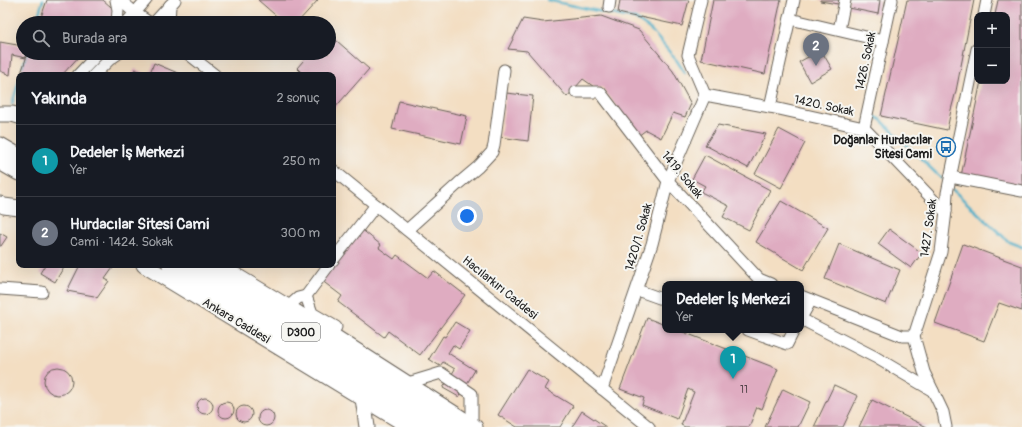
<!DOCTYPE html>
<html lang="tr">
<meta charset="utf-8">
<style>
body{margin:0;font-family:Pangolin,sans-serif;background:#20242c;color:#f1f3f6}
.controls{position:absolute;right:12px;top:12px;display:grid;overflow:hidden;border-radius:8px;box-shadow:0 4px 16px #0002}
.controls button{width:36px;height:36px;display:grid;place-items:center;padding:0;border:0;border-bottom:1px solid #363941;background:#171b24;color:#f1f3f6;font:20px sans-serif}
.you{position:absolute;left:467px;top:216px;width:14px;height:14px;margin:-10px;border:3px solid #fff;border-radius:50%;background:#1a73e8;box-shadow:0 0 0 6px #1a73e833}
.badge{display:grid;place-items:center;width:26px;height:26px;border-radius:50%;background:#7c3aed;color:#fff;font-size:13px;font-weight:700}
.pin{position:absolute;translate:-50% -33px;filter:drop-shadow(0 1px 2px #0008)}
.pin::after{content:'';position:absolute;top:21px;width:14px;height:12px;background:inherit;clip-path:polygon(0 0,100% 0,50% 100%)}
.popup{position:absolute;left:662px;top:281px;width:142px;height:52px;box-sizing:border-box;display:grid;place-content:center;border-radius:8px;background:#171b24;filter:drop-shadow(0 1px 3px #0005);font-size:13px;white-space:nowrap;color:#9ea1a6}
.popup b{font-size:15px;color:#f1f3f6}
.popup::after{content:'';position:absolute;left:50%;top:100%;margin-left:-8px;border:8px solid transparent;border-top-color:#171b24}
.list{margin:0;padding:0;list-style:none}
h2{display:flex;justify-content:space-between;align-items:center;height:52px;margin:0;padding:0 16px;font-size:17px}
h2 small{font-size:13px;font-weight:400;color:#9ea1a6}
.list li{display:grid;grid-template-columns:26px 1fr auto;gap:12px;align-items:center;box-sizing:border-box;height:72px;padding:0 16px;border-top:1px solid #363941}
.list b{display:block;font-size:15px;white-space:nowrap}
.list p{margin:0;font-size:13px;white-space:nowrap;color:#9ea1a6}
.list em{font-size:13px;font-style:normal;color:#9ea1a6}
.icon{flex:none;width:22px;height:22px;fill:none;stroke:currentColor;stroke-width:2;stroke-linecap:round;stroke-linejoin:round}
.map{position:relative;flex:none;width:1022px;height:427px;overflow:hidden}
.search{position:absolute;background:#171b24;box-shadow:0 4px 16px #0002;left:16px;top:16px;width:320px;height:44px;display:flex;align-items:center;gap:10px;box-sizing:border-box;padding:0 14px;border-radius:22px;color:#9ea1a6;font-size:15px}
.panel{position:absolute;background:#171b24;box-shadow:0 4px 16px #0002;left:16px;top:72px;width:320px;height:196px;border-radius:8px}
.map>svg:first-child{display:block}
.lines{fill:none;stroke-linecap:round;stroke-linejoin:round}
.stream{stroke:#4aafc9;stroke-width:2.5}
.building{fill:#dfacc1}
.minor-casing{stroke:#676056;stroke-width:13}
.major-casing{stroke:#676056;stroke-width:17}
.highway-casing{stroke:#676056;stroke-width:19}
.minor{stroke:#fff;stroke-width:11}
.major{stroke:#fff;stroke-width:15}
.highway{stroke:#fff;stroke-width:17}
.labels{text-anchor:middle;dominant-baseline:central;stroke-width:4;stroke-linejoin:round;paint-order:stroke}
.number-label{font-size:10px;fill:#4d4045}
.shield{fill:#f6f6f2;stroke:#5d5d5c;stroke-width:1}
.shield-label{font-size:11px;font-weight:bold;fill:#1c1c1c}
.street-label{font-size:12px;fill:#1c1c1c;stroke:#f6f6f2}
.poi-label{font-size:12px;font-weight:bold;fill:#1c1c1c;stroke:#f6f6f2;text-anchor:end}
</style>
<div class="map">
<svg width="1022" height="427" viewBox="0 0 1022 427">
<rect width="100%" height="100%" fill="#f6f6f2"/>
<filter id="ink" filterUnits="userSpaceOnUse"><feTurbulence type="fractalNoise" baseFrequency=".025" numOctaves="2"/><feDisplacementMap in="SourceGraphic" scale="8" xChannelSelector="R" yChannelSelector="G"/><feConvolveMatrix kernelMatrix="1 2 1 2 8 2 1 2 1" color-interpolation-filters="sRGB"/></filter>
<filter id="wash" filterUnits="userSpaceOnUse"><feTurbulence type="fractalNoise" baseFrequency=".012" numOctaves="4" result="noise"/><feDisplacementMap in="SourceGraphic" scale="16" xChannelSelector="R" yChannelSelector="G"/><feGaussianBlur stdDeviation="0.9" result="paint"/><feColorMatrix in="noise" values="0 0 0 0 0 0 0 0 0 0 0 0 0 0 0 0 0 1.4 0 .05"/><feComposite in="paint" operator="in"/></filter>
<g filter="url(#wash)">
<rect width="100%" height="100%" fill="#f3dec2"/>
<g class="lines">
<g class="stream">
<polyline points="547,0 635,19 651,30 677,61 685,73"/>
<polyline points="36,23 43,0"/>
<polyline points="23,67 27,53"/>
<polyline points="12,104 19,81"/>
<polyline points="873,115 881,120 942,179"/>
<polyline points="953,190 1009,242 1022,247"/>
</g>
</g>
<g id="blocks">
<g class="building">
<polygon points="47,0 103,0 118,13 109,23 39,23"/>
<polygon points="258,0 318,0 297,23 280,23 282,21"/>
<polygon points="620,0 689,0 682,26 640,17 640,18 618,13"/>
<polygon points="713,0 781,0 765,74 701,60"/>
<polygon points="820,0 839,0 838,4 820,1"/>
<polygon points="850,0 880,0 878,14 849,8"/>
<polygon points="907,0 974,0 956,91 951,110 947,130 881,116"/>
<polygon points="998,0 1022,0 1022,189 961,176 981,81 1007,81 1007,15 995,15"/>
<polygon points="601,16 639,30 673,71 691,104 685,117 673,113 661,138 646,130 638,136 602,87 597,89 583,79 567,97 527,51 508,49 523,19 543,22"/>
<polygon points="329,34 369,69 333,110 333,75 304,75 297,68 310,53 329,53"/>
<polygon points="0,42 23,46 23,53 26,53 26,58 12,55 10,75 0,71"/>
<polygon points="821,50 832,69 810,82 799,62"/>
<polygon points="28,53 82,53 62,75 24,75 21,73"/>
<polygon points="154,63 180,74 179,75 132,75 135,69 149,75"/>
<polygon points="506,93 533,96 528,141 500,137"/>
<polygon points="399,101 467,116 461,144 392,129"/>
<polygon points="718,125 766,134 748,168 705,145"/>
<polygon points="779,129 805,143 781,188 755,174"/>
<polygon points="705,155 770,190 749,230 723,217 729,206 701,192 705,186 692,179"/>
<polygon points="781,201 828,228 803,270 756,242"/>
<polygon points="360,228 381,245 379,248 394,259 397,255 428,278 434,271 465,295 420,355 388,331 384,337 338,302 342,296 321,280"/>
<polygon points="889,229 922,253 911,268 878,244"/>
<polygon points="0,233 7,237 1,246 0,246"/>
<polygon points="839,244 900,270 886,304 825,279"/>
<polygon points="963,244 1022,266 1022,311 999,303 984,341 935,323"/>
<polygon points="45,265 65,265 55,282 40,273"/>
<polygon points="80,265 115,265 105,279 109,281 97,298 94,296 67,291"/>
<polygon points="647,318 665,325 665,330 678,330 778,369 762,409 757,407 749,427 685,427 681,425 694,392 688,389 677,419 642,405 644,398 620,389"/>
<polygon points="455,322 470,331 459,349 453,345 448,353 475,370 459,397 443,388 455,369 443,362 440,366 429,359 443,336 445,337"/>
<circle cx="58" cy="381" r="14"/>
<polygon points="527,369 549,382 545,389 573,406 560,427 517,427 498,415"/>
<polygon points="834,385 858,396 843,427 814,427"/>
<polygon points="783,389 810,402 798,427 765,427"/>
<circle cx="205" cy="406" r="8"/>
<polygon points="872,400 927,427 859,427"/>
<circle cx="226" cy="410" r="8"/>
<circle cx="244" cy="414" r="8"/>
<circle cx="266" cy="418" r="8"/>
<polygon points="582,411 606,427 572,427"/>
</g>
</g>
</g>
<g filter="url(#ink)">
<use href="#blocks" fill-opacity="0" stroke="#676056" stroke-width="1"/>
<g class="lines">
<g class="minor-casing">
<g id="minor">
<polyline points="116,0 118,10 117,23"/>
<polyline points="120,0 135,13 150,23"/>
<polyline points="701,0 688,55 705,95"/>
<polyline points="609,7 610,0"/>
<polyline points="984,15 987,0"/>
<polyline points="790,19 883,41"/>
<polyline points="126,23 146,0"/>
<polyline points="154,23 175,0"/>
<polyline points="169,23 170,5"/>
<polyline points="839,30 845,0"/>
<polyline points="187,53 215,75"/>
<polyline points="78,75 99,53"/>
<polyline points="94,75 109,60 119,53"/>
<polyline points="576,92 600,92 668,181 759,279 771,284"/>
<polyline points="705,95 770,107 864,128 941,208 946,211"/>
<polyline points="770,107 794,0"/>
<polyline points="864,128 892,0"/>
<polyline points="333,170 649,427"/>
<polyline points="951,177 1022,191"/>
<polyline points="407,230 459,183 478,167 492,152 494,145 504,70"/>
<polyline points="333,260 376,205"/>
<polyline points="0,289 42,292"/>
<polyline points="637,290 665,300"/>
<polyline points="306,296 312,313 336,327 331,335"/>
<polyline points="801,296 902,336 914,336"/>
<polyline points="288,307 298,298 306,296 329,265"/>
<polyline points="801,318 811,300"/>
<polyline points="801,319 875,357 933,391"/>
<polyline points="748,330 787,344 794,330"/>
<polyline points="408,383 441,373 472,394 472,425"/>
<polyline points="602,389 652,244 668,181 705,95"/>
<polyline points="946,427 943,412 924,372 914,336 941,252 946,211 947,193 977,49"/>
</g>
</g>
<g class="major-casing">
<g id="major">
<polyline points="0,114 12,114 19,116"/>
<polyline points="0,204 4,206 19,208"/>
<polyline points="144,265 410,427"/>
<polyline points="218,265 288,307 475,427"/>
<polyline points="363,398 367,427"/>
</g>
</g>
<g class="highway-casing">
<g id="highway">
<polyline points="0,146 19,157"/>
<polyline points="0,161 19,172"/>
<polyline points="171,265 430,427"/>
<polyline points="194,265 454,427"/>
</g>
</g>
<use href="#minor" class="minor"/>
<use href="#major" class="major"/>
<use href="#highway" class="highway"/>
</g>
</g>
<defs>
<g id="bus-ring" transform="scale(1)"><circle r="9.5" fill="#f6f6f2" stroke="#1f6fb2" stroke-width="1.5"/><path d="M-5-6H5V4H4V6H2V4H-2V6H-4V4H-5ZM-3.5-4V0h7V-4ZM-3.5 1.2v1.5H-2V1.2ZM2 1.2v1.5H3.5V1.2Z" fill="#1f6fb2"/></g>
</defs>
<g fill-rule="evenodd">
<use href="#bus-ring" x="946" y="147"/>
</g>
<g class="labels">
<g class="number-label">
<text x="744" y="390">11</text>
</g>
<rect class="shield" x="282" y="323" width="38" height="18" rx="3"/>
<g class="shield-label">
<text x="301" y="332">D300</text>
</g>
<g class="street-label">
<text transform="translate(866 61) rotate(-78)">1426. Sokak</text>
<text transform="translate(824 106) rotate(12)">1420. Sokak</text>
<text transform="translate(682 175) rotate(50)">1419. Sokak</text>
<text transform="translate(929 228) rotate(-82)">1427. Sokak</text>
<text transform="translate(639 237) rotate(-74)">1420/1. Sokak</text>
<text transform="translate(500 288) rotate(39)">Hacılarkırı Caddesi</text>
<text transform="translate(236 321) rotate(31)">Ankara Caddesi</text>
</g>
<g class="poi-label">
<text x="932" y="140">Doğanlar Hurdacılar<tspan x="932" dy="14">Sitesi Cami</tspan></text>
</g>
</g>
</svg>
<div class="controls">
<button>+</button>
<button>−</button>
</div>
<div class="you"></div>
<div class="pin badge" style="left:733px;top:379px;background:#0f9aa8">1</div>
<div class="popup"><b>Dedeler İş Merkezi</b>Yer</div>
<div class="pin badge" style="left:816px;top:66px;background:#6b7280">2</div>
<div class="search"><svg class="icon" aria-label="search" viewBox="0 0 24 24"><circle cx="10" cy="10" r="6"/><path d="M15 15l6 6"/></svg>Burada ara</div>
<section class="panel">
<h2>Yakında<small>2 sonuç</small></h2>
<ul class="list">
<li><span class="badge" style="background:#0f9aa8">1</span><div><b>Dedeler İş Merkezi</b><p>Yer</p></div><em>250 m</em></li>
<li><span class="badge" style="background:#6b7280">2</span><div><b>Hurdacılar Sitesi Cami</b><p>Cami · 1424. Sokak</p></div><em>300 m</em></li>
</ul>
</section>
</div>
